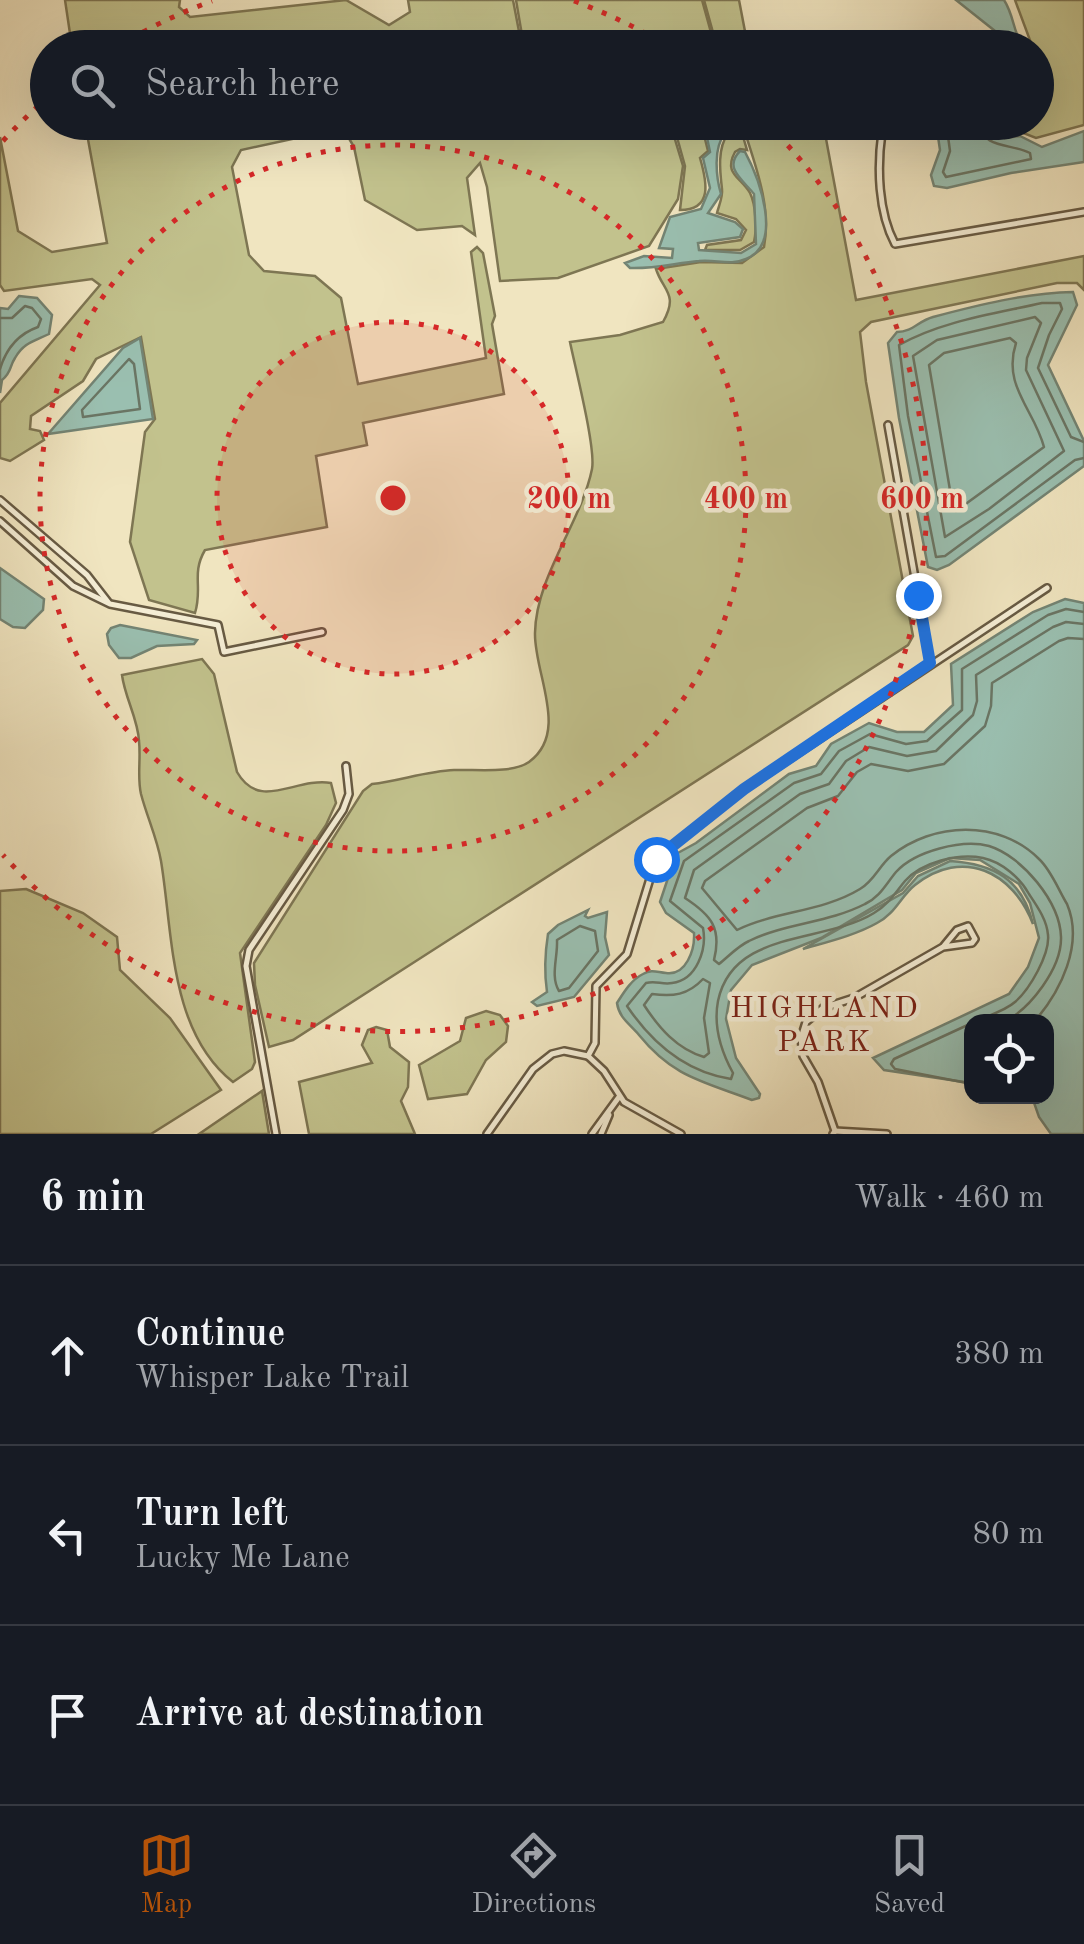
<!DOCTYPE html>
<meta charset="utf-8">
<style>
body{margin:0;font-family:"Old Standard TT",serif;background:#242831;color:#f1f3f6}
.controls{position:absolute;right:30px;bottom:30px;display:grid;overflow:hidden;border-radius:20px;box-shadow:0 10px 40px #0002}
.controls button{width:90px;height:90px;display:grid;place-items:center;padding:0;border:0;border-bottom:2px solid #363941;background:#171b24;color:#f1f3f6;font:50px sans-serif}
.stop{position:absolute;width:30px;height:30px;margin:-22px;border:8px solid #1a73e8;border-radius:50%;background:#fff}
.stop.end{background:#1a73e8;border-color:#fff;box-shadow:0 2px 10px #0008}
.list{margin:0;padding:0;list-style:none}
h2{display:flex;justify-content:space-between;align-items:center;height:130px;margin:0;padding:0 40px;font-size:42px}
h2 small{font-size:32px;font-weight:400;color:#9ea1a6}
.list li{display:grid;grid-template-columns:65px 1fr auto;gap:30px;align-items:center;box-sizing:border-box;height:180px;padding:0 40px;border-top:2px solid #363941}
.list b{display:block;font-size:38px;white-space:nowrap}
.list p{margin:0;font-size:32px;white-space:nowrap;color:#9ea1a6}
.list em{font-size:32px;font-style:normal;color:#9ea1a6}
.icon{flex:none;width:55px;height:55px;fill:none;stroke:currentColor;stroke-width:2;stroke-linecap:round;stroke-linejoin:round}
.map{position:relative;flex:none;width:1084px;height:1134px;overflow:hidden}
.search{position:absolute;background:#171b24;box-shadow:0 10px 40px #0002;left:30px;right:30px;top:30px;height:110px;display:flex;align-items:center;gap:25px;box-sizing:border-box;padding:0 35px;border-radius:55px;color:#9ea1a6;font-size:38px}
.sheet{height:670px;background:#171b24}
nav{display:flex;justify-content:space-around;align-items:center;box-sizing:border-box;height:140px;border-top:2px solid #363941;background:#171b24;font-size:28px;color:#9ea1a6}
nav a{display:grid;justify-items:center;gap:5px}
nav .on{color:#b45309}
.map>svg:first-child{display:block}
.green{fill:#c2c28d;stroke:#7e7653;stroke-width:2.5}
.water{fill:#9abfb0;stroke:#738474;stroke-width:2.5}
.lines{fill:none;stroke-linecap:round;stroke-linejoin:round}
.shore{stroke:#6a7564;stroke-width:2.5}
.minor-casing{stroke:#675a43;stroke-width:10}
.minor{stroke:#f5eed6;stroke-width:5}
.route{stroke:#1a73e8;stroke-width:12}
.ring{fill:none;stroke:#d62828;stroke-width:5;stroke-dasharray:5 10}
.labels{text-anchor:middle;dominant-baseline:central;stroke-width:9;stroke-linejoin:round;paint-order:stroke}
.neighbourhood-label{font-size:30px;letter-spacing:2.5px;fill:#7a1f14;stroke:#f5eed6}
.centre{fill:#d62828;stroke:#f5eed6;stroke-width:5}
.ring-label{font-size:30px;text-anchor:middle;font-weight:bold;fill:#d62828;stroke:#f5eed6;stroke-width:9;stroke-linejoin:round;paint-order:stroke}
</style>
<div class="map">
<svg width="1084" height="1134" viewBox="0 0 1084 1134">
<rect width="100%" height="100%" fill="#f0e5c0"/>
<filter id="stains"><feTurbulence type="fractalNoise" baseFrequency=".002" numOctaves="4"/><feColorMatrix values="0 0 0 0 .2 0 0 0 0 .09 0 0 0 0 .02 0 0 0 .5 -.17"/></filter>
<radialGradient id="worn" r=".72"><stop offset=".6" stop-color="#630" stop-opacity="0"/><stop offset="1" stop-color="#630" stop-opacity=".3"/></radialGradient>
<g class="green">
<polygon points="65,0 180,0 179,7 190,17 346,0 389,25 410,12 408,0 513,0 522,47 72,47"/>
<polygon points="516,0 702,0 715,47 524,47"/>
<polygon points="704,0 739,0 748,47 717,47"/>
<polygon points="1015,0 1084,0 1084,125 1036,138 998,123 1036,122 1037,52 1031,43"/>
<path d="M85 123H670L683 166 678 199 649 246 558 278 500 281 487 187 480 163 467 178 475 235 462 226 417 230 365 200 354 147 343 128 241 150 232 167 249 255 264 271 315 276 341 298 358 384 486 358 471 252 477 247 483 253 495 316 492 324 504 394 363 423 367 445 316 456 327 527 205 550C191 574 203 587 195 613L149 600 130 542 145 432 155 419 141 337 96 359 83 381 31 416 30 429 40 431 44 440 10 461 0 458V403L100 285 92 279 4 291 0 285V137L18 231 52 252 107 243Z"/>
<path d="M673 123H701L708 151 700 158C707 182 713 210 680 210L685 166Z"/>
<path d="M726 123H739L747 150 740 149 735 152C723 174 741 177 750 193 756 205 757 229 754 242L740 250H705L707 245 741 240 746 230 736 219 717 213C719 205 723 197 722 189 720 172 717 148 728 134Z"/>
<path d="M742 123H760L762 134 809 123H843L824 128 856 300 1084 256V290L1077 283H1057L871 322 860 332 866 382 913 636 908 645 293 1040 269 1047 255 985 254 963 363 791 372 784C399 781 427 771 454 770 474 769 512 774 529 762 570 732 534 674 535 633 536 576 581 523 592 469 596 448 575 367 570 342L620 335 663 322C679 294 663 291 656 269L701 262 742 263 764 247C772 205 754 162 742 123Z"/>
<path d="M202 659 214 674 237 772C260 812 295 777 331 783L336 803 326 825 240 953 255 1062 252 1069 233 1082C169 1032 173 933 161 861 157 838 147 817 141 794 137 777 141 759 139 741 138 719 125 698 122 675Z"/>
<polygon points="26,889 83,913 117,937 120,970 170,1018 221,1090 151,1134 0,1134 0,891"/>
<polygon points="486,1011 500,1015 508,1026 506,1042 486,1060 467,1094 428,1099 419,1065 460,1041 466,1018"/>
<polygon points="376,1027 387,1030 390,1047 409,1062 408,1087 401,1101 415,1134 309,1134 299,1082 372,1063 362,1045 368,1030"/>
<polygon points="262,1091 269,1134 199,1134"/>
</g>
<g class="water">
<path d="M956 0H1004C1014 15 1013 32 1023 47H997L995 31Z"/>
<path d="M704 123H723L725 134C713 147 716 177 721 194L708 213 735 222 743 229 740 237 698 243 699 250 741 253 756 244 754 194C743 180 723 168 740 151L745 152C759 178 784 244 746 259 731 266 715 259 699 261 676 263 654 269 630 268L625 263 644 256 672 258 673 249 659 248 670 217 701 209 710 188 703 158 710 152Z"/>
<polygon points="936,123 983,123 996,133 1003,130 1005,138 1020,136 1042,147 1084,131 1084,162 1011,173 947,188 934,186 931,175 940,150"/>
<path d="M1073 292 1077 305 1048 365 1084 441V466L949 565 937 570 928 567 899 418 888 343 897 332C913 332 918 321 933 317 978 305 1026 293 1073 292Z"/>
<path d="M19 296 37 298 52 315 49 334C35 341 24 342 15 358 9 367 12 372 2 380L0 393V308L8 309Z"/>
<polygon points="140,338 153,419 48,434 123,348"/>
<polygon points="0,568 44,599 43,610 25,628 13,627 0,619"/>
<path d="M1065 599 1084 603V1134H1051L1039 1117 1032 1097 1046 1096V1022H972L971 1083 884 1070 873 1058 1009 994 1028 967 1039 938 1030 903 1019 884 980 860 950 858 916 873 902 890 821 938 752 965 731 990 726 1019 736 1058 760 1094 759 1098 752 1100C702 1081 673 1077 639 1035 630 1024 619 1018 617 1003 624 992 631 980 643 974 652 969 656 972 666 973 686 976 695 950 694 933L666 913 660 902 676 854 696 843 789 774 816 766 831 744 869 723 897 732H924L953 705 951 664 1033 612Z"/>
<polygon points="120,625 197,640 194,644 157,646 131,658 119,658 109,645 107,634 111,628"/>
<path d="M950 861C994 864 1022 879 1033 924 1013 872 963 847 915 885 901 896 895 914 877 923 856 935 827 942 803 949L903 893 918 876Z"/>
<path d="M588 910 585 916 588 918 607 912 605 937 609 955 574 997 537 1006 532 1002 547 992C544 972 545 953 548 934L558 925Z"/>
</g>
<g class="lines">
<g class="shore">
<path d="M946 122 950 151 943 172 946 177 1031 159 1030 153C1011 143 983 150 978 122"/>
<polygon points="1035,317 1041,323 1027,358 1026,370 1064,451 989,509 945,537 913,356 937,340"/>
<path d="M0 318H12L25 306 32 308 41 319 38 327C18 334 6 349 0 369"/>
<path d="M1010 338 1016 343C1002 386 1034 409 1044 447L956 511 953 508 929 365 944 353Z"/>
<polygon points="129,359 134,364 140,409 83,417 82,410"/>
<path d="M1084 442 1071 437 1038 368 1049 335 1062 309 1060 303H1042C993 314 942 321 899 345L908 416 936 557 945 556 1075 460 1084 458"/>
<path d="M580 926 595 931 598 951 569 988 559 991C550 976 558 957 557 940Z"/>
<path d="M703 979 710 983 704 1018 709 1053 704 1057C677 1049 659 1028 644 1005L652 994C673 997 688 995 703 979Z"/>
<path d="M974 1022C987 1016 1005 1011 1015 1002 1030 989 1050 954 1048 935 1047 920 1037 906 1029 894 1020 878 1002 862 983 858 958 853 922 862 905 881 895 893 888 905 874 913 824 944 733 929 718 1001 713 1027 721 1051 733 1073L731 1079C686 1072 652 1043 627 1006L646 983C656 980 662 985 672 983 697 980 707 949 703 928L670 901 684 861 794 783 821 774 839 751 870 734 906 744 927 741 962 710V669L1048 615 1066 609 1084 612"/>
<path d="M1004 1022C1030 1009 1062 968 1061 937 1060 902 1022 856 989 846 962 839 915 851 896 872 886 884 880 897 865 904 828 923 786 923 749 941 738 946 729 956 719 964L714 960C722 928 711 915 685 898L694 870 800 794 829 784 846 761 869 747 907 756 936 751 973 715 977 701 976 675 1053 627 1066 622 1084 624"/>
<path d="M1034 1022C1061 991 1084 944 1067 904 1058 889 1051 870 1039 859 999 819 933 822 891 856 879 866 874 881 860 889 822 912 776 911 737 930L702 888 705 881 807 808 838 796 857 772 871 764 908 771 944 764 985 726 991 706 992 683 1059 641 1068 638 1084 639"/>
<polyline points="972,1023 894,1059 891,1064 895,1069 972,1084"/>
</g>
<g class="minor-casing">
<g id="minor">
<path d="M882 132C877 167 878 212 895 244L1084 212"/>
<polyline points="888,425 930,663"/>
<polyline points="0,500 87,575 108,602"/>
<polyline points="0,521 73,586 110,604 218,625 224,652 322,632"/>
<polyline points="588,1056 595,1043 596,986 627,954 656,859 744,789 1047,588"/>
<polyline points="835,1131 887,1134"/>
<polyline points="276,1134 246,966 249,950 343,810 349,794 346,766"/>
<polyline points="487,1134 533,1069 552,1054 564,1051 588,1056 604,1071 624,1102 681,1134"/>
<polyline points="592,1134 619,1097"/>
<polyline points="601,1134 609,1115"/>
<polyline points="833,1134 835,1131 818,1082 803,1056 801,1038 806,1022 823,1008 854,998 943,947 972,943 975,939 968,926 957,930 943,947"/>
</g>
</g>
<use href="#minor" class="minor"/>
</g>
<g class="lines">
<polyline class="route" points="656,859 744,789 930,663 918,595"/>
</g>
<circle cx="393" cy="498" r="176" fill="#d62828" fill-opacity=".12"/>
<g class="ring">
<circle cx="393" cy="498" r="176"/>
<circle cx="393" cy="498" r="353"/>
<path d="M3 141A529 529 0 0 1 46 99M117 47A529 529 0 0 1 212 1M574 1A529 529 0 0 1 669 47M767 124A529 529 0 1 1 3 855"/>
</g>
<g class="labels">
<g class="neighbourhood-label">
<text x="825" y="1009">HIGHLAND<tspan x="825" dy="34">PARK</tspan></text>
</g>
</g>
<circle cx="393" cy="498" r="15" class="centre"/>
<g class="ring-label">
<text x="569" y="508">200 m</text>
<text x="746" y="508">400 m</text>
<text x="922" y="508">600 m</text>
</g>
<rect width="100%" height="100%" filter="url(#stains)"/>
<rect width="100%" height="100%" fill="url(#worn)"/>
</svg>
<div class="controls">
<button><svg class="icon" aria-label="locate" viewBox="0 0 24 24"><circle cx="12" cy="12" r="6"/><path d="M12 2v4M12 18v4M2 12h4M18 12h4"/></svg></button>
</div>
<div class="stop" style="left:656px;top:859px"></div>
<div class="stop end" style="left:918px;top:595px"></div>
<div class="search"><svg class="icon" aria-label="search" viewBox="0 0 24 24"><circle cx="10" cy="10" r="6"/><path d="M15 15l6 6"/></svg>Search here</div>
</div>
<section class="sheet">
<h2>6 min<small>Walk · 460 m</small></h2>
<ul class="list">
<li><svg class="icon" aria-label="ahead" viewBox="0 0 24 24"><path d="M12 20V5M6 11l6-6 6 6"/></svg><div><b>Continue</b><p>Whisper Lake Trail</p></div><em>380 m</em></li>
<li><svg class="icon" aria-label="left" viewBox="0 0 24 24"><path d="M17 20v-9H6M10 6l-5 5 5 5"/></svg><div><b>Turn left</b><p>Lucky Me Lane</p></div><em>80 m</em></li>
<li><svg class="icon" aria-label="arrive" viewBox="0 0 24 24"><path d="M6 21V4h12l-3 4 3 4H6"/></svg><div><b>Arrive at destination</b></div></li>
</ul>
</section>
<nav>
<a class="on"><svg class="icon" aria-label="map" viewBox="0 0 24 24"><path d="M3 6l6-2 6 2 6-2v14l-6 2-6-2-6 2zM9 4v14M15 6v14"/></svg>Map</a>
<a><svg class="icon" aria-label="directions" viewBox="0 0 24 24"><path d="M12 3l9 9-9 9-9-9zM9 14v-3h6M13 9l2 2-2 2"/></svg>Directions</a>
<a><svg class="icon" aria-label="saved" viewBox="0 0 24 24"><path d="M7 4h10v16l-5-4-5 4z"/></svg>Saved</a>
</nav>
